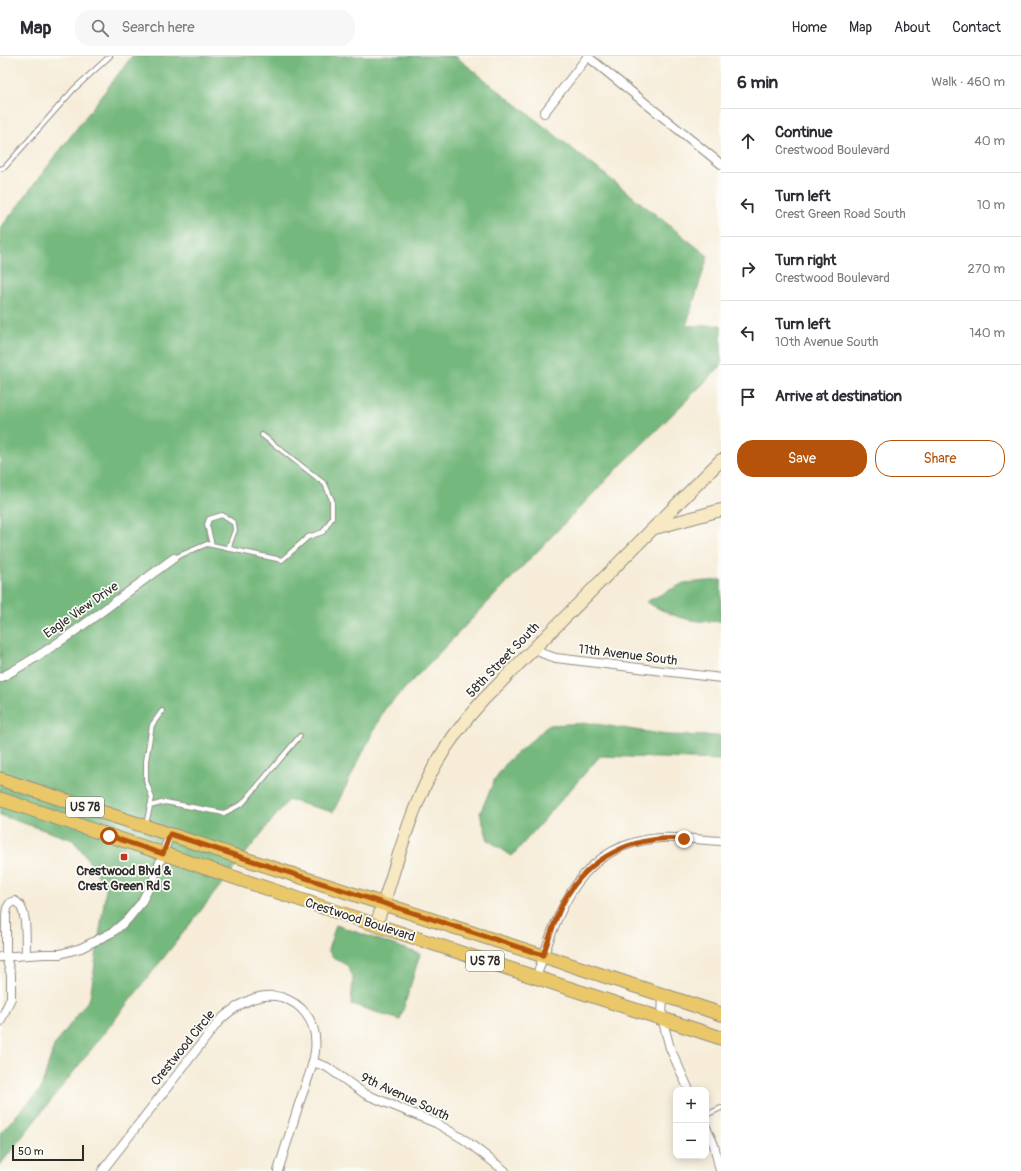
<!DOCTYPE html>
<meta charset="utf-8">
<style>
body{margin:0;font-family:Pangolin,sans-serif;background:#f7f7f7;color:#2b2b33}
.controls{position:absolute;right:12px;bottom:12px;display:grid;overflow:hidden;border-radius:8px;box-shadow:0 2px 10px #0003}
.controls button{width:36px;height:36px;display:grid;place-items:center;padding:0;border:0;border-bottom:1px solid #e1e1e2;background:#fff;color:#2b2b33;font:20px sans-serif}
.scale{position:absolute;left:12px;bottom:10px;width:72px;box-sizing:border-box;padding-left:4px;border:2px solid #2b2b2b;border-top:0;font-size:11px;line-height:14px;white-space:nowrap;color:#2b2b2b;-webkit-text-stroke:3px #fdfcf7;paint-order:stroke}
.stop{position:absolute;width:12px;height:12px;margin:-9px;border:3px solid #b45309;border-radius:50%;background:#fff}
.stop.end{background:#b45309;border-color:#fff;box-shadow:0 1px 4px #0008}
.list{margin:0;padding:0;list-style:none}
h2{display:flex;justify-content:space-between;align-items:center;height:52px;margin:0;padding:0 16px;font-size:17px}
h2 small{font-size:13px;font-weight:400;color:#7c7c81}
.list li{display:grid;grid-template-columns:26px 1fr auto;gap:12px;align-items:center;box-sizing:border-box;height:64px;padding:0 16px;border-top:1px solid #e1e1e2}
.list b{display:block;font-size:15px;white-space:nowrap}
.list p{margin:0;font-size:13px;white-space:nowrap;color:#7c7c81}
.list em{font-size:13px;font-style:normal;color:#7c7c81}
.actions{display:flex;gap:8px;padding:12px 16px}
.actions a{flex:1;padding:9px 0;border:1px solid #b45309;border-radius:16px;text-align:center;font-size:14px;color:#b45309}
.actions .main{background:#b45309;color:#fff}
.icon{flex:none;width:22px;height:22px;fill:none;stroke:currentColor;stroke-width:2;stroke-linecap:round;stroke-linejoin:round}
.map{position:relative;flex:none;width:721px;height:1115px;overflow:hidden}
header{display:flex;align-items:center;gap:24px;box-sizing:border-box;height:56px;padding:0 20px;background:#fff;border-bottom:1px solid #e1e1e2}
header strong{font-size:19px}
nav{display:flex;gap:22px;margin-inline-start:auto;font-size:14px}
.search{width:280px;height:36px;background:#f7f7f7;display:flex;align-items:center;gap:10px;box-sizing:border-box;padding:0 14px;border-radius:16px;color:#7c7c81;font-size:15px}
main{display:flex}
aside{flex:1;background:#fff}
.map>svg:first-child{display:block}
.forest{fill:#74b87d;stroke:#507254}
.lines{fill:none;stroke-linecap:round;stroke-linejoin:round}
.lane-casing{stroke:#908c82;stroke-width:6}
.street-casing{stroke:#908c82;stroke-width:10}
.secondary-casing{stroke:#908c82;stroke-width:14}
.primary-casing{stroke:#908c82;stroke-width:15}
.lane{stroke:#fff;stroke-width:4}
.street{stroke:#fff;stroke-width:8}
.secondary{stroke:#f7e9c3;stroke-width:12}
.primary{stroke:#eac769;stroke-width:13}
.route{stroke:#b45309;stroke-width:5}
.poi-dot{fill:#c8321e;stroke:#fdfcf7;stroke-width:1.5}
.labels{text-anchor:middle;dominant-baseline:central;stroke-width:3.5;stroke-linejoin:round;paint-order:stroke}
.shield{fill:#fdfcf7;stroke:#6a6a68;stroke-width:1}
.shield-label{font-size:12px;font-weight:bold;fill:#2b2b2b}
.street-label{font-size:13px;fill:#2b2b2b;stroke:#fdfcf7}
.poi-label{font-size:13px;font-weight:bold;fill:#2b2b2b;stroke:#fdfcf7}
</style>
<header>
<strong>Map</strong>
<div class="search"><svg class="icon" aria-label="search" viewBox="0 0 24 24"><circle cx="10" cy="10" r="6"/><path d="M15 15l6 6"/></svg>Search here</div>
<nav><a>Home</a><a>Map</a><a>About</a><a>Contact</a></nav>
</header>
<main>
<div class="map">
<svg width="721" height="1115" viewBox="0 0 721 1115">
<rect width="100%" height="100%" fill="#fdfcf7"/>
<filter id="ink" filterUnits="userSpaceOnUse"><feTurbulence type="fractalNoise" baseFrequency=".025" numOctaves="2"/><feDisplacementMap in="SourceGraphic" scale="8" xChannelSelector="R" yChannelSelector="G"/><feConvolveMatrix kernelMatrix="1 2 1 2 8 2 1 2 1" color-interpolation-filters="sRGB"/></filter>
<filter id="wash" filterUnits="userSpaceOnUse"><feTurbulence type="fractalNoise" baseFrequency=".012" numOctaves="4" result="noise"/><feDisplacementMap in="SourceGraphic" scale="16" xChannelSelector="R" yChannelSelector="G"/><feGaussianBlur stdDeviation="0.9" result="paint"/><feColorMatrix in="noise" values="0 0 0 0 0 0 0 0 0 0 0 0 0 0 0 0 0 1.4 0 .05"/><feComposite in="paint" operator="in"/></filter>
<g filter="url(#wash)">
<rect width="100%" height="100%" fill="#f6ecd8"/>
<g class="forest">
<polygon points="132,0 455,0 708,200 686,270 721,269 721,310 609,421 384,654 333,756 288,744 0,1109 0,1077 41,1033 54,990 90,942 106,833 85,799 73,784 0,759 0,173"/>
<path d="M721 524V565C692 568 672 560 646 546L684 527Z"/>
<polygon points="590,667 666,679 721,680 721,704 600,700 512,800 488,784 480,757 495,723 508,705 549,669"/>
<polygon points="336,869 420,898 400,964 351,948 353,922 348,910 334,902 328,894"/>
</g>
</g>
<g filter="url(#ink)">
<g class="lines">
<g class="lane-casing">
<g id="lane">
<polyline points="0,113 5,111 74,33 110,0"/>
<polyline points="212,489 207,469 209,463 222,459 234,467 235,474 228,493"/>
<polyline points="174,502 207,488 282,504 308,481 323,476 332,462 332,444 325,428 262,379"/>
<polyline points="150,750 165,746 224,757 242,748 300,680"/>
<polyline points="146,768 152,742 146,725 146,705 152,669 162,655"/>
<polyline points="706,1059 721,1052"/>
</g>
</g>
<g class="street-casing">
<g id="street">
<polyline points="587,0 721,108"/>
<polyline points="544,57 588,0"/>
<polyline points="535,591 544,598 556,602 721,622"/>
<path d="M0 622C62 589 117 543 174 502"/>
<polyline points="0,901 44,898 60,898 81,892 113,876 127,864 141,847 154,822 170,778"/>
<path d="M536 922C558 856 578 788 660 782 680 781 701 784 721 785"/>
<polyline points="663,939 662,962 670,992 689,1034"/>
<path d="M0 966 11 942V919L6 901V859L7 852 10 847 15 845C29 852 25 885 26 899"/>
<polyline points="313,1006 327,1011 365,1038 436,1067 465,1084 505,1115"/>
<polyline points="706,1071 714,1089 720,1115"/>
<path d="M102 1115 219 965C235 950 257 935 281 941 291 944 300 950 306 958 327 985 308 1020 299 1048 292 1070 285 1093 278 1115"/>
</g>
</g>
<g class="secondary-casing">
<g id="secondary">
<polyline points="655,472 721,454"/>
<path d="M376 869C394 819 406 765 431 717 445 690 463 666 484 643L721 404"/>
</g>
</g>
<g class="primary-casing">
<g id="primary">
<polyline points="0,723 721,958"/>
<polyline points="0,743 376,869 721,982"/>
</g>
</g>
<use href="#lane" class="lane"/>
<use href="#street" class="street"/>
<use href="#secondary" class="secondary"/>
<use href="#primary" class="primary"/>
</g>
</g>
<g class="lines" filter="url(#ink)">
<path class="route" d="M109 780 163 798 170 778 543 899C550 881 555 862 564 845 589 800 634 779 684 783"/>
</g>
<rect class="poi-dot" x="120" y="797" width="8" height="8" rx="2"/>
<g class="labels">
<g class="shield">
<rect x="66" y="741" width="38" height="20" rx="3"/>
<rect x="466" y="895" width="38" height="20" rx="3"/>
</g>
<g class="shield-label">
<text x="85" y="751">US 78</text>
<text x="485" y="905">US 78</text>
</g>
<g class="street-label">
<text transform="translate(81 554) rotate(-35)">Eagle View Drive</text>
<text transform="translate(628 599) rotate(7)">11th Avenue South</text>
<text transform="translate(503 604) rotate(-46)">58th Street South</text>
<text transform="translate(360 864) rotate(18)">Crestwood Boulevard</text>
<text transform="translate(183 992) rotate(-51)">Crestwood Circle</text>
<text transform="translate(405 1041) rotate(25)">9th Avenue South</text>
</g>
<g class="poi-label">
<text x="124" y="815">Crestwood Blvd &amp;<tspan x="124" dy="15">Crest Green Rd S</tspan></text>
</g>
</g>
</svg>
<div class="controls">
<button>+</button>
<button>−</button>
</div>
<div class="scale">50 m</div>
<div class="stop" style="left:109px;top:780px"></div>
<div class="stop end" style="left:684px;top:783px"></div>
</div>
<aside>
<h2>6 min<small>Walk · 460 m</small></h2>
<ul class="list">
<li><svg class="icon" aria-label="ahead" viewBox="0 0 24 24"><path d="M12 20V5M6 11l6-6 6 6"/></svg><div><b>Continue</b><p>Crestwood Boulevard</p></div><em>40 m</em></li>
<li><svg class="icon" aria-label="left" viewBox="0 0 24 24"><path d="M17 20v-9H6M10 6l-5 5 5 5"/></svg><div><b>Turn left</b><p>Crest Green Road South</p></div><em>10 m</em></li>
<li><svg class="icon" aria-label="right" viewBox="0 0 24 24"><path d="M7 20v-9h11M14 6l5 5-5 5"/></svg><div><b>Turn right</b><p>Crestwood Boulevard</p></div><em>270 m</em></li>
<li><svg class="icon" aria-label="left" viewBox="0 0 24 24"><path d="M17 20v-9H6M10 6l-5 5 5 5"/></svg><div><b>Turn left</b><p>10th Avenue South</p></div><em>140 m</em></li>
<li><svg class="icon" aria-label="arrive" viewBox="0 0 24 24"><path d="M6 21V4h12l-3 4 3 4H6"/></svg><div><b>Arrive at destination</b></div></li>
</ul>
<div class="actions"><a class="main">Save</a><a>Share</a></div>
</aside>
</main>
